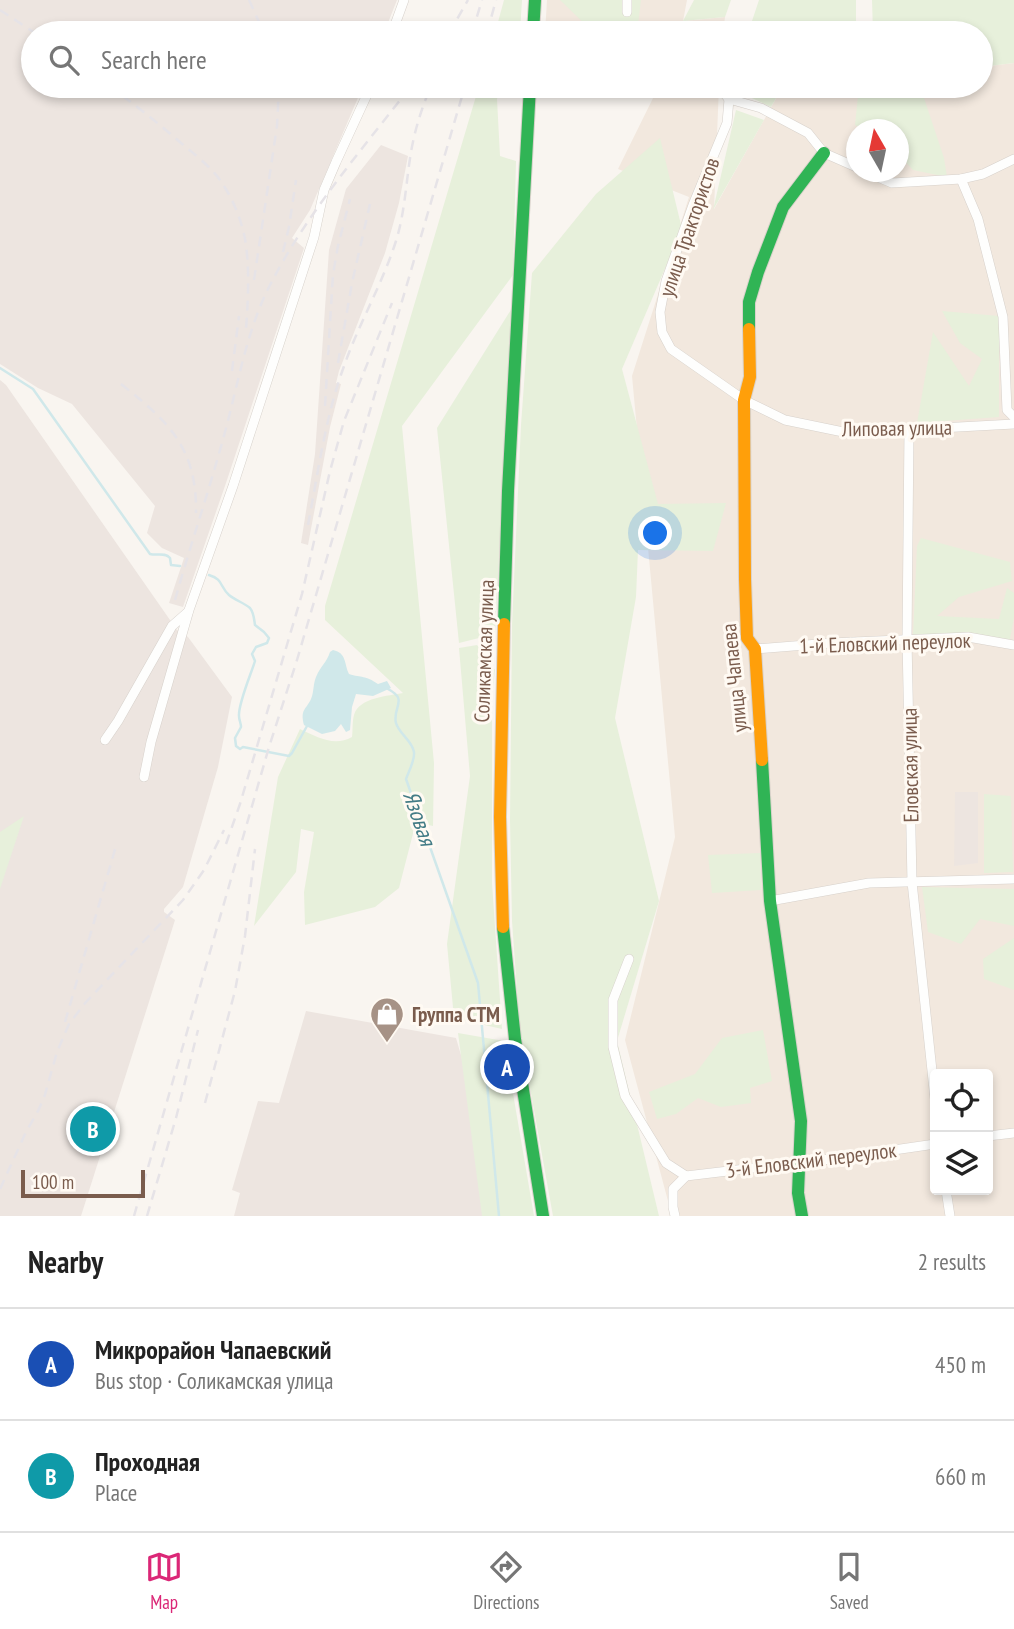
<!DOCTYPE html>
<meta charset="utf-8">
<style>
body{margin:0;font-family:"PT Sans Narrow",sans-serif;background:#f2f2f2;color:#222}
.controls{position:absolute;right:21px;bottom:21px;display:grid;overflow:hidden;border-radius:7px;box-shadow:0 4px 10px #0003}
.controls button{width:63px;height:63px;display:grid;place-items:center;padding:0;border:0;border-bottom:2px solid #e0e0e0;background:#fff;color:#222;font:35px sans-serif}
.compass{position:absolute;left:846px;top:119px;width:63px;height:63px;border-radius:50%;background:#fff;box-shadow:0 4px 10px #0003;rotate:351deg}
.scale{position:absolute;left:21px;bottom:18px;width:124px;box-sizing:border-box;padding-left:7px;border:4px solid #7a5c4d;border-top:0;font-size:19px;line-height:24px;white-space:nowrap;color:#7a5c4d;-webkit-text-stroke:5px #fffaf3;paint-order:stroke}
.you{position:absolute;left:656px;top:534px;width:24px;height:24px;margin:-18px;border:5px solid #fff;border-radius:50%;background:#1a73e8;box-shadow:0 0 0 10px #1a73e833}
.badge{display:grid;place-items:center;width:46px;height:46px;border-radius:50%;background:#db2777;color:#fff;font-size:23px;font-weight:700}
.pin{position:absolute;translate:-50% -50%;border:4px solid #fff;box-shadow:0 2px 7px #0006}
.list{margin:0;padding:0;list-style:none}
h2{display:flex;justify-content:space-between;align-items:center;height:91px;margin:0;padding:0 28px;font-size:30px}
h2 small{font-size:23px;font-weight:400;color:#767676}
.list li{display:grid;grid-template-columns:46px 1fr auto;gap:21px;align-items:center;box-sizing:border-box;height:112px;padding:0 28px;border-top:2px solid #e0e0e0}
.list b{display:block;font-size:26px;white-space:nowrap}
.list p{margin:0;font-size:23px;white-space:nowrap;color:#767676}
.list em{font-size:23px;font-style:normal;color:#767676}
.icon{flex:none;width:38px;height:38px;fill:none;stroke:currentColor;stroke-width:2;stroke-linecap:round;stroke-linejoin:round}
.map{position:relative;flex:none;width:1014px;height:1216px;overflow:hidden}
.search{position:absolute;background:#fff;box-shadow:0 4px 10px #0003;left:21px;right:21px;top:21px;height:77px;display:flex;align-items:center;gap:18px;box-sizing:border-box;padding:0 24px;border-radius:38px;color:#767676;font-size:26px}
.sheet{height:315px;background:#fff}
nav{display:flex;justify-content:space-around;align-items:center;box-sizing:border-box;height:98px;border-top:2px solid #e0e0e0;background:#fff;font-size:19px;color:#767676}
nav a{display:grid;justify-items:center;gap:4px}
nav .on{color:#db2777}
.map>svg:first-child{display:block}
.residential{fill:#f2e8de;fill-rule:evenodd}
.industrial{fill:#ede5e0}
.green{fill:#e7f0db}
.water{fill:#d0e8ea}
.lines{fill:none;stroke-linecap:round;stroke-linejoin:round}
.stream{stroke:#d0e8ea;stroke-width:2.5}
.street-casing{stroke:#d7d1cb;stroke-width:10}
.fast-casing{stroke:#d9d2cb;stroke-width:14}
.slow-casing{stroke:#d9d2cb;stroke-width:14}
.street{stroke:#fefefd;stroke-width:9}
.fast{stroke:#30b455;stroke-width:12}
.slow{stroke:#ff9f0a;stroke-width:12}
.rail{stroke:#e6e3e7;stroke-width:2.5;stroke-dasharray:10 7;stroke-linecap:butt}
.labels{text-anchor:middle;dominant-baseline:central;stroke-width:6;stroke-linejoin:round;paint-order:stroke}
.street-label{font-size:21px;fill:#7a5c4d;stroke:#fffaf3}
.poi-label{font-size:21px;font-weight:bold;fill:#7a5c4d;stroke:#fffaf3;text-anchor:start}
.water-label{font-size:23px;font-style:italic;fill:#437c86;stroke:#fffaf3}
</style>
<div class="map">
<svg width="1014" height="1216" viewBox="0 0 1014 1216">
<rect width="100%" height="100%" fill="#f9f5f0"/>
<g class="residential">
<polygon points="547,0 687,0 683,21 725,17 723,33 545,33"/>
<path d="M1014 63V1216H672L625 1040 675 837 632 376 689 197 618 169 659 86H719L714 209 783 86H981V67ZM856 130H898V172H856ZM935 1074H988V1190H935Z"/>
</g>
<g class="industrial">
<polygon points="0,0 397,0 384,33 33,33 33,86 363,86 310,210 292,238 304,248 226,483 183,607 169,603 184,558 162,548 147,533 155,506 72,404 38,388 0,364"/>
<polygon points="381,145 408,156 399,203 385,253 339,371 336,383 341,384 330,427 308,545 301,543 315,454 329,250 346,189"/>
<polygon points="0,380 6,385 177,630 188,637 232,697 218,767 183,887 164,909 164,912 175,920 81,1216 0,1216"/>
<polygon points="955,792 978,792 978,863 954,866"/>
<polygon points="306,1011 456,1038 508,1216 234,1216 240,1193 232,1190 258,1101 279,1103"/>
</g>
<g class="green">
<polygon points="504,0 522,0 520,33 495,33"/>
<polygon points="560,0 641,0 637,33 590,33 591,30"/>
<polygon points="694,0 731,0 725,17 683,21"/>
<polygon points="759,0 856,0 856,33 748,33"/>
<polygon points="872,0 1014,0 1014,63 981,67 981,33 873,33"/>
<path d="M479 86H502L497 99 500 156 516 161 513 275 402 426 434 763 433 826 416 822 399 888 375 907 305 925 304 892 314 832 301 829 296 872 254 926 278 777 300 729C317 737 334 747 352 737 353 730 352 722 354 715 359 697 389 696 403 693L325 620V606Z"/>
<polygon points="731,86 783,86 771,107 731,88"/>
<polygon points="859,86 920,86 944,158 947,177 913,170 899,155 898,130 863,129 855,125"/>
<polygon points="736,110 764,120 713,210"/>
<polygon points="660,138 682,229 622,369 658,504 726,503 713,551 638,550 636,597 615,718 659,901 617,1041 659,1216 553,1216 520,1032 512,921 510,820 512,625 521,425 532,273 596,194"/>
<polygon points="512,308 495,634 459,643 437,428"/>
<polygon points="942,311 999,316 999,417 917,423 933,332 969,386 982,359 960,343"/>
<polygon points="921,538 1010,562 1012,581 959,597 937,616 999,619 1007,588 1014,593 1014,617 1010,639 913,636 917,546"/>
<polygon points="477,645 495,670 492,696 492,883 502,1029 454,1018 447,944 470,776 459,648"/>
<polygon points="984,794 1011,796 1013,872 984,873"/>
<polygon points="24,816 0,889 0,832"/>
<polygon points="760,853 761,890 712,893 708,855"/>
<polygon points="922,887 1014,889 1014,926 980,919 961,944 928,932"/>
<polygon points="1014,938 1014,990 984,979 983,959"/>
<polygon points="763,1030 772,1081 750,1088 751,1103 721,1107 698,1098 676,1114 657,1119 649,1092 695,1074 722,1038"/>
<polygon points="458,1033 504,1041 534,1216 482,1216"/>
</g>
<path class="water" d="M333 650C347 653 344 664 349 674 362 678 365 675 378 684L387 681 391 688 373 696 356 694 352 707 350 730 346 732 341 724 335 731 322 734 304 725C300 709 306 710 311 699 314 692 313 684 316 677 320 667 327 662 330 652Z"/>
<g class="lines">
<g class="stream">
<path d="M0 368 33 389 150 554C157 556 165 552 170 558L171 565 180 566"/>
<path d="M209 575C223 579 220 587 229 595 235 600 244 603 250 608 254 613 254 619 255 625L264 632 269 638 267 643 256 647 252 654 255 661C251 674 238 704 239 716 239 720 241 723 241 727L235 738 236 746 240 749 243 747 289 756 292 753 307 726"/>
<path d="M388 689C409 700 392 707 396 723 399 734 412 740 414 752 415 760 409 771 406 779L478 983 499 1216"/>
</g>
<g class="street-casing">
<g id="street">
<polyline points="627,12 627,0"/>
<polyline points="392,33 404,0"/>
<polyline points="718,86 729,99 761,108 808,133 824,153 856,167"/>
<polyline points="530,89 549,86"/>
<polyline points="729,99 727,123 693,205 666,281 660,312 662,332 671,349 744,400 785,420 848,433 1014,424"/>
<polyline points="866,172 892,183 961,179 983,174 1014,159"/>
<polyline points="961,179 978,219 1003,317 1007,410 1014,417"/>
<polyline points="909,430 907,640 912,882 935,1099"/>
<polyline points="755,649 831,643 968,637 1014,645"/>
<polyline points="105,740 118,721 172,626 188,612"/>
<polyline points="144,777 151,742 189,610 233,486 314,237 324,190 336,162 371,86"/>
<polyline points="770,901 869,883 1014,879"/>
<polyline points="629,959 613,1000 613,1047 625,1096 666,1163 686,1176"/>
<polyline points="988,1136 1014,1133"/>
<polyline points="686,1176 839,1158 935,1144"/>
<polyline points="946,1190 950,1216"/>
<polyline points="675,1216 673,1207 673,1189 686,1176"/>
</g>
</g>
<g class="fast-casing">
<g id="fast">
<polyline points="533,33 535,0"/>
<polyline points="749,329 749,302 758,272 783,207 824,153"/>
<polyline points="504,624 508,491 530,86"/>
<polyline points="762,760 770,901 801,1121 798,1193 802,1216"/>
<polyline points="503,927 515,1039 543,1216"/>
</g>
</g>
<g class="slow-casing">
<g id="slow">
<polyline points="749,329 750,377 744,400 745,579 747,638 755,649 762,760"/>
<polyline points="503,927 500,817 504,624"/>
</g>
</g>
<use href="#street" class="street"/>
<use href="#fast" class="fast"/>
<use href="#slow" class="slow"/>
<g class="rail">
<polyline points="249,0 264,33"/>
<polyline points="0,10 35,33"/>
<polyline points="449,33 468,0"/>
<polyline points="472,33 482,0"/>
<polyline points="487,33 496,0"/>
<path d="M109 86C134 104 158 123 181 143 194 154 209 165 220 180 232 197 241 218 245 239 250 268 248 300 246 330"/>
<polyline points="283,252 289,227 296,180"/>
<polyline points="254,280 277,126 279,86"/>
<polyline points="338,363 352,283 370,204"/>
<polyline points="232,371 239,316"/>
<path d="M121 384C169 422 197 448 196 513"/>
<polyline points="325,406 333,274 338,246 350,199"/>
<path d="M308 525C318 473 325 419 343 369 358 325 382 285 396 241 405 212 406 182 411 152 415 129 422 107 431 86"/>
<path d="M175 600C191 543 210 488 225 432 238 384 246 334 268 289 305 215 361 151 411 86"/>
<polyline points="226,844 240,804 302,594 330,471 344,421 392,303"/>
<polyline points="65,1022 116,846"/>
<polyline points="205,1103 235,991 245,936 255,849"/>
<polyline points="0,1189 26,1132 37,1113 44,1098 57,1052 69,1024 86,1002 183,900 204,870 224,830"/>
<polyline points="134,1216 269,747 297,660 465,86"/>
<polyline points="147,1216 176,1118 198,1030"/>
</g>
</g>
<defs>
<g id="shop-pin" transform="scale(1.75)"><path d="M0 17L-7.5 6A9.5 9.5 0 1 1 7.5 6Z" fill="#a69286" stroke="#fffaf3"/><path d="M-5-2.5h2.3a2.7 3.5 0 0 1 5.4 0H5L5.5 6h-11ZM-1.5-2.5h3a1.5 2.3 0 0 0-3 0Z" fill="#fff"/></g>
</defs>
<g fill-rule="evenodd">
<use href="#shop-pin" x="387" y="1014"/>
</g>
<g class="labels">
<g class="street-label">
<text transform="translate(689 227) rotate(-71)">улица Трактористов</text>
<text transform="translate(897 428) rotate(-1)">Липовая улица</text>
<text transform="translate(885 643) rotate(-2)">1-й Еловский переулок</text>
<text transform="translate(484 651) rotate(-88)">Соликамская улица</text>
<text transform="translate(734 678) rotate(-96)">улица Чапаева</text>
<text transform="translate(910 765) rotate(-91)">Еловская улица</text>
<text transform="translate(811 1160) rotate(-7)">3-й Еловский переулок</text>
</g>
<g class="poi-label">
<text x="412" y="1014">Группа СТМ</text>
</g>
<g class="water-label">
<text transform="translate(420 818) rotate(71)">Язовая</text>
</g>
</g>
</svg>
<div class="controls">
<button><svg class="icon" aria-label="locate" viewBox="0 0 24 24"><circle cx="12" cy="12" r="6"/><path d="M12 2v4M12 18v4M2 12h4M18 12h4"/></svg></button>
<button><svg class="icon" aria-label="layers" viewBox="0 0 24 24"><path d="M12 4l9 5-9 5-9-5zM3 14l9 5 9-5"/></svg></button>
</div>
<svg class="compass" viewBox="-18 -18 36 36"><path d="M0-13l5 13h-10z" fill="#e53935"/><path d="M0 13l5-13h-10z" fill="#767676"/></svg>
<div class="scale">100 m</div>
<div class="you"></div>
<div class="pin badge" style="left:507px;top:1067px;background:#1a4fb4">A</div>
<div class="pin badge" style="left:93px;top:1129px;background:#0f9aa8">B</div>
<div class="search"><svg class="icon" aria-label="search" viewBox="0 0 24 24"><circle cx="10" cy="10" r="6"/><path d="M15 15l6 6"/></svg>Search here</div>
</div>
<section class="sheet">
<h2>Nearby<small>2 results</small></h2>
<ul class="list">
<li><span class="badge" style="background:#1a4fb4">A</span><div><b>Микрорайон Чапаевский</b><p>Bus stop · Соликамская улица</p></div><em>450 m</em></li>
<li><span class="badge" style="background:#0f9aa8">B</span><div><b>Проходная</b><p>Place</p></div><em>660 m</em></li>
</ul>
</section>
<nav>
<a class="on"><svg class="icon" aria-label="map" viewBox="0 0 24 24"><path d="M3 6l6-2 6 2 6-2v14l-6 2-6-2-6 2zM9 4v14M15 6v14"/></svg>Map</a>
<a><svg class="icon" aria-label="directions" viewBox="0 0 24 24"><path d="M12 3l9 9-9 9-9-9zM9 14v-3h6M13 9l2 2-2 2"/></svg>Directions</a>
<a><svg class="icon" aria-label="saved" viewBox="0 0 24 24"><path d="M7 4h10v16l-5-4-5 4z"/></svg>Saved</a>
</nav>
